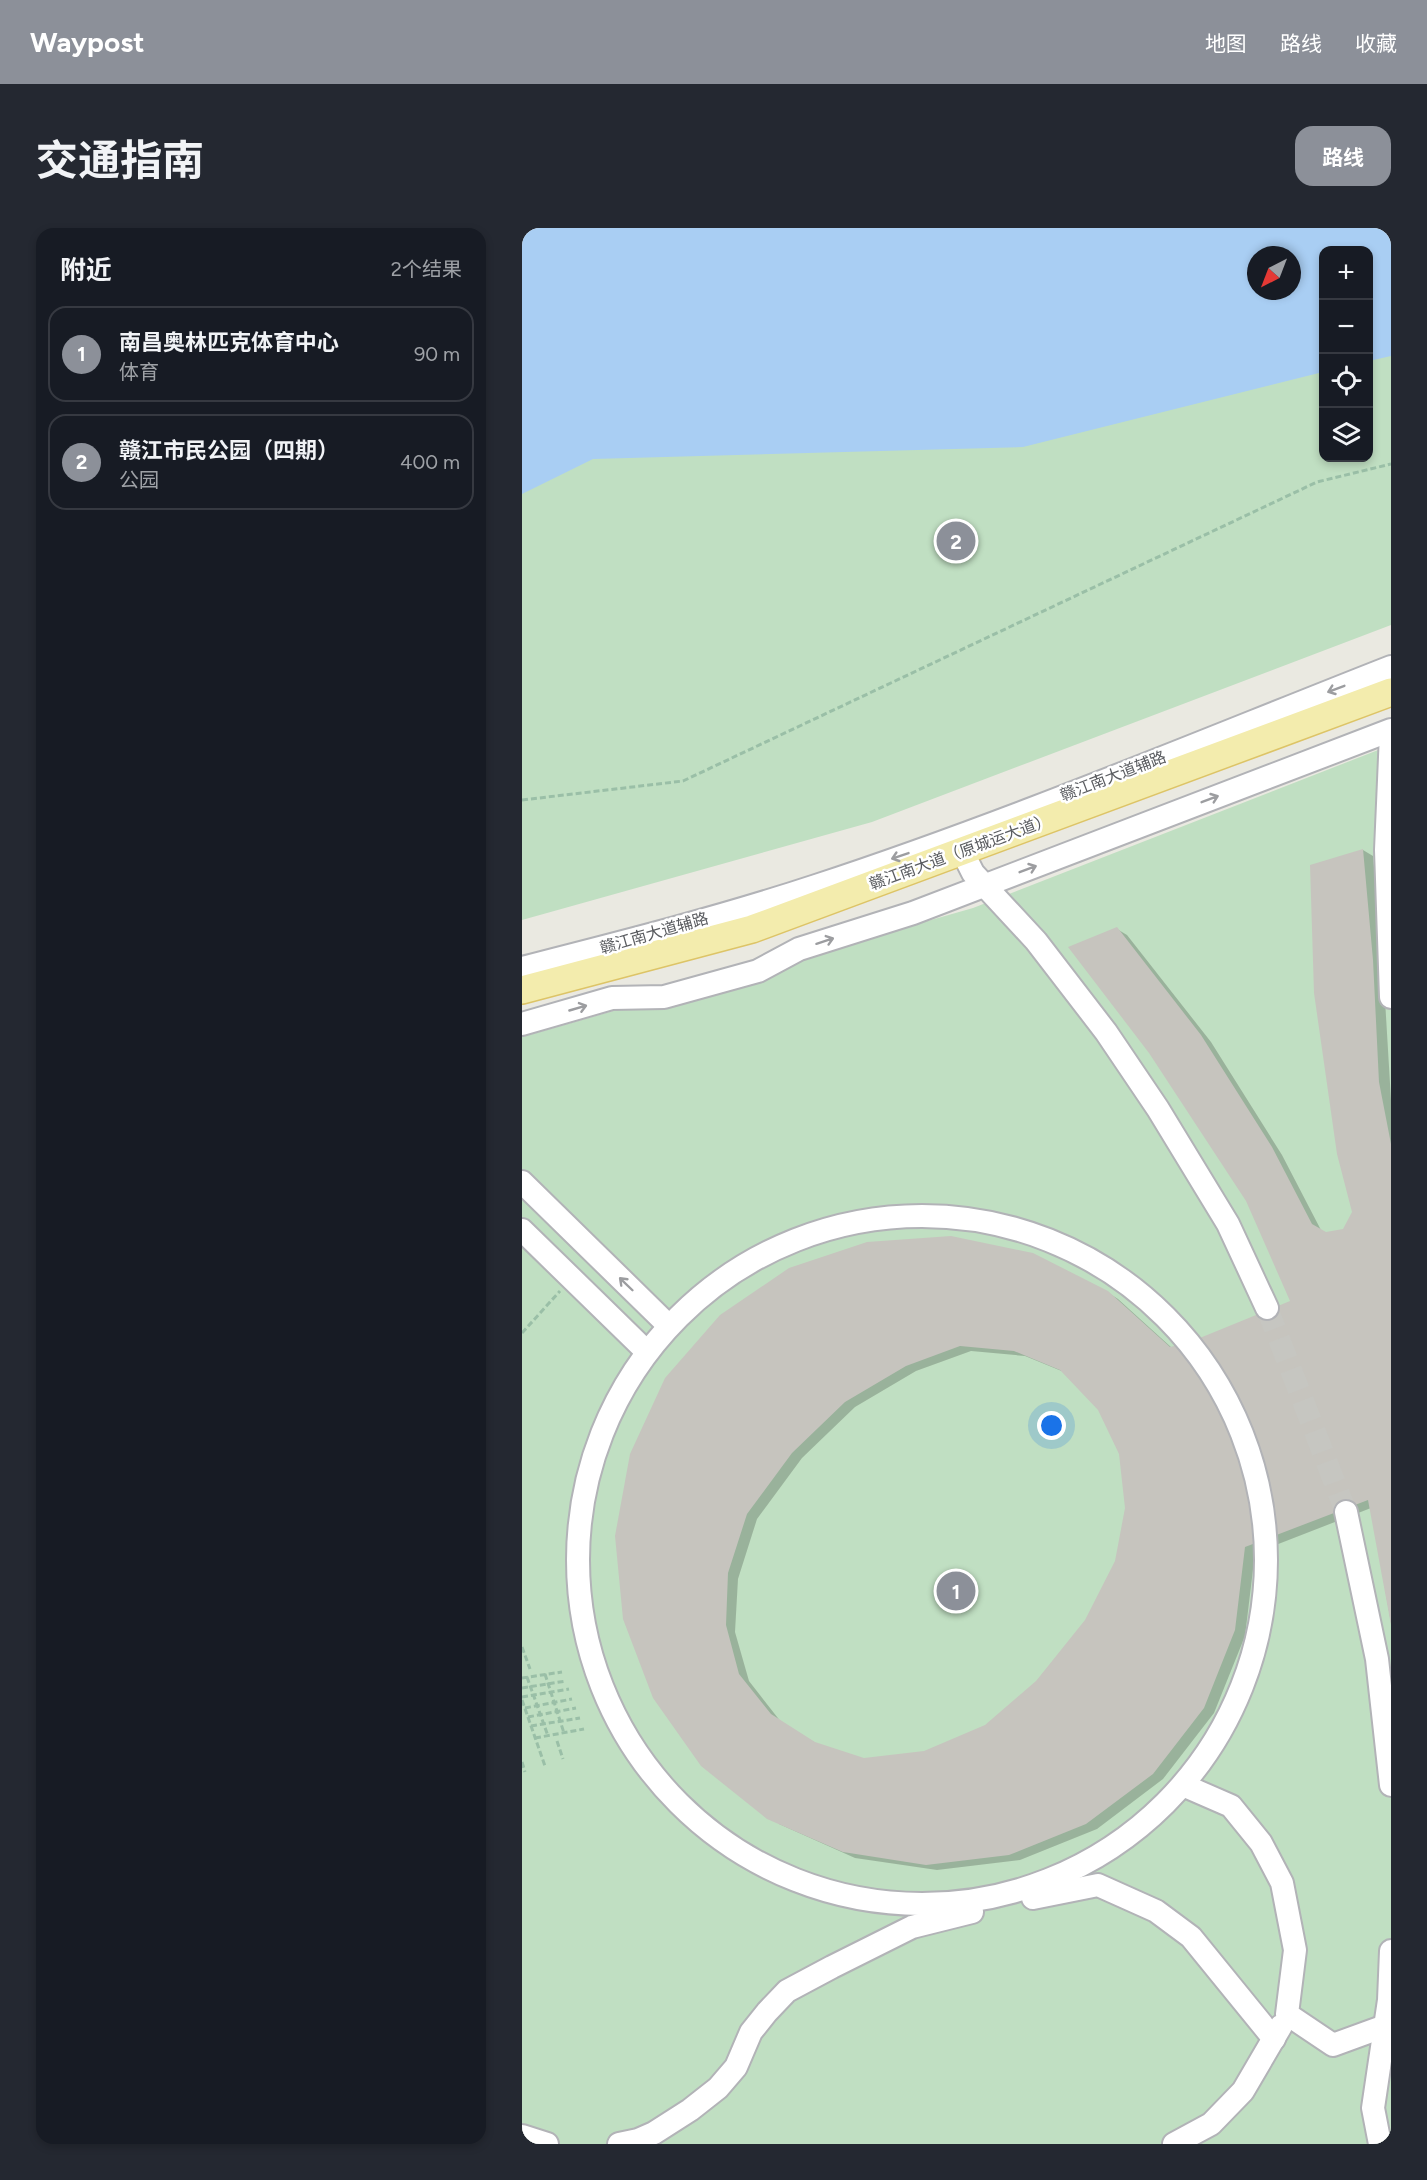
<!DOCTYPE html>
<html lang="zh">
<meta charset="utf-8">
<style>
body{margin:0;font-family:Figtree,"Noto Sans SC",sans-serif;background:#242831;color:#f1f3f6}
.controls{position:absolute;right:18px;top:18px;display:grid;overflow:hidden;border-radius:12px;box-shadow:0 3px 9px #0003}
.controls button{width:54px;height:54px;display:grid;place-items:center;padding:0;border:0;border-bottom:2px solid #363941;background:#171b24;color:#f1f3f6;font:30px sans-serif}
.compass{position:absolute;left:725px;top:18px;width:54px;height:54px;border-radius:50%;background:#171b24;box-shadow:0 3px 9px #0003;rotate:222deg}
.you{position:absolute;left:530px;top:1198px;width:21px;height:21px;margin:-15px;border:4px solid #fff;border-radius:50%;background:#1a73e8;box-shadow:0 0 0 9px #1a73e833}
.badge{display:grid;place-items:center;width:39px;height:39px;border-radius:50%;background:#8c9099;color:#fff;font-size:20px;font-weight:700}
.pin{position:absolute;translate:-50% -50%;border:3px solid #fff;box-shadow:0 2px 6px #0006}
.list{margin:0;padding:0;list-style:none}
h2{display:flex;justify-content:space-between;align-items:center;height:78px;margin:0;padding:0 24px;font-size:26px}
h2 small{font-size:20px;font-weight:400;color:#9ea1a6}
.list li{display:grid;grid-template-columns:39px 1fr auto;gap:18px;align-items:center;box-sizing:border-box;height:96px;margin:0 12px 12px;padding:0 12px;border:2px solid #363941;border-radius:18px}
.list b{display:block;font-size:22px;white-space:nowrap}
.list p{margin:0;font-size:20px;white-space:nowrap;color:#9ea1a6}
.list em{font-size:20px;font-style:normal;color:#9ea1a6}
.icon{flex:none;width:33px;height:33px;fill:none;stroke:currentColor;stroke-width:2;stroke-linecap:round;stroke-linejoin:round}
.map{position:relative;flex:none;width:869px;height:1916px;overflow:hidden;border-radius:18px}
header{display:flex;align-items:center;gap:36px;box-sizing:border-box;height:84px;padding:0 30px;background:#8c9099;color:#fff}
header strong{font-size:28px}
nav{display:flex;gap:33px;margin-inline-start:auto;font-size:21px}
.intro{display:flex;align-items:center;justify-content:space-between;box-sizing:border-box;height:144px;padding:0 36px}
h1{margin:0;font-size:42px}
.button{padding:15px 27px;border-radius:18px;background:#8c9099;color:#fff;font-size:21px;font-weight:700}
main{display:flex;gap:36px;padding:0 36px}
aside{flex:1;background:#171b24;border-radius:18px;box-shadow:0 3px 9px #0003}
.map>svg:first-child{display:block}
.green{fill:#c0dfc2}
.water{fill:#a9cef3;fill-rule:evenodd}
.shadow{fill:#0003;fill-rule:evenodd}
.building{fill:#c6c4be;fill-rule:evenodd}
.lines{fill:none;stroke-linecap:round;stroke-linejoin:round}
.minor-tunnel{stroke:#c6c6c1;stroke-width:22;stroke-dasharray:22 11;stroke-linecap:butt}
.minor-casing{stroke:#b2b3b7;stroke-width:26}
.major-casing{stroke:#ddc467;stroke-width:30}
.path{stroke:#9abfa7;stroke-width:3;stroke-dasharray:6 3;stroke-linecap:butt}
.minor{stroke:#fff;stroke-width:22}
.major{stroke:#f3ecad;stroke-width:27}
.path-bridge{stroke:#9abfa7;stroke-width:3;stroke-dasharray:6 3;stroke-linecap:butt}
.oneway{stroke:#9c9da0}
.labels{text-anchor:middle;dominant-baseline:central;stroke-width:5;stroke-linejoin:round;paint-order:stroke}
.street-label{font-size:16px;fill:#5a5c60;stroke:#fff}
</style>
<header>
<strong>Waypost</strong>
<nav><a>地图</a><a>路线</a><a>收藏</a></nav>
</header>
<div class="intro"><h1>交通指南</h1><a class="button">路线</a></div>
<main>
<aside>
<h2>附近<small>2个结果</small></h2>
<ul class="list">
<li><span class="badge">1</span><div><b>南昌奥林匹克体育中心</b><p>体育</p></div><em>90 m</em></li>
<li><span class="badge">2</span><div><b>赣江市民公园（四期）</b><p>公园</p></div><em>400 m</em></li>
</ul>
</aside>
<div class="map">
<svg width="869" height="1916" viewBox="0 0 869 1916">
<rect width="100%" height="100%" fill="#eae9e1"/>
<g class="green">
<polygon points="869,28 869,397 350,594 0,692 0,212 770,63 801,50 802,230 846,230 847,35"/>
<polygon points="869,517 869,1916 0,1916 0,809 451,680"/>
</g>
<path class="water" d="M0 0H869V128L847 133 846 22H802L801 144 501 219 71 231 0 266ZM734 27H770V63H734Z"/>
<path class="shadow" d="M841 622 851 628 861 738 869 872V1395L849 1280 733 1325 723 1408 692 1485 641 1551 575 1601 498 1632 415 1642 333 1630 257 1596 109 1226 585 1064 596 1071 650 1120 668 1116 770 1074 725 972 595 701 605 707 689 814 760 927 800 1004 804 1006 822 1003 832 984ZM449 1123 503 1128 542 1144 577 1181 599 1225 604 1280 594 1333 564 1393 515 1454 463 1499 402 1524 342 1532 295 1516 259 1494 227 1453 213 1404 216 1351 235 1291 280 1230 333 1179 394 1143Z"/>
<path class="building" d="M841 621 851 732 857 854 869 916V1397L846 1272 723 1319 713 1402 682 1480 631 1546 564 1596 487 1627 404 1637 321 1624 245 1591 179 1538 131 1470 101 1391 93 1308 108 1226 143 1150 198 1087 267 1040 345 1014 429 1008 511 1025 586 1063 648 1119 668 1114 768 1073 724 973 627 825 546 719 595 699 679 807 750 919 790 996 804 1004 821 1001 830 984 815 926 792 765 788 637ZM438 1118 492 1123 538 1142 576 1182 597 1226 603 1280 593 1333 563 1392 514 1453 463 1497 402 1523 342 1530 293 1514 249 1486 217 1446 204 1397 206 1345 225 1286 270 1225 323 1174 384 1138Z"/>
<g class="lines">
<polyline class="minor-tunnel" points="745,1080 824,1284"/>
<g class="minor-casing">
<g id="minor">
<polyline points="869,506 864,622 869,769"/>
<polyline points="440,623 451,645 514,713 584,804 636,881 706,996 745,1080"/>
<path d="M0 740C98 715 197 690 294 658 489 594 678 514 869 439"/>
<polyline points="0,796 90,770 142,769 236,743 277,721 391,685 869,502"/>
<polyline points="0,954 146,1097"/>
<circle cx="400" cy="1332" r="344"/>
<polyline points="0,1002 124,1123"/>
<polyline points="824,1284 855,1431 869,1557"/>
<polyline points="663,1558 709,1578 739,1615 760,1655 773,1722 765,1786 811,1817 863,1798"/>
<polyline points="511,1670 576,1657 634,1683 669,1709 752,1811"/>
<polyline points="0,1908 25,1916"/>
<polyline points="97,1916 116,1912 132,1905 168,1882 196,1860 214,1839 229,1804 245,1784 265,1763 310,1739 390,1699 450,1684"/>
<polyline points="652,1916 689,1896 721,1863 759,1798"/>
<polyline points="858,1916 851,1880 867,1772 869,1723"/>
</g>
</g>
<g class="major-casing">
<polyline id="major" points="0,762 230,701 869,464"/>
</g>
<g class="path">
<polyline points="0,572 161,553 795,254 869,236"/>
<polyline points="0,1105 38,1063"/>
<polyline points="0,1419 8,1441"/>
<polyline points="23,1446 42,1505"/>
<polyline points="5,1449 26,1508"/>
<polyline points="0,1450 40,1444"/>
<polyline points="0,1460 44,1453"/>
<polyline points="0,1469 47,1461"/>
<polyline points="0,1472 23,1538"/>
<polyline points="3,1480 50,1471"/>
<polyline points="6,1489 54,1480"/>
<polyline points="9,1498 58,1490"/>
<polyline points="35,1513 41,1531"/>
<polyline points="0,1534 3,1544"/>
</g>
<use href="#minor" class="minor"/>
<use href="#major" class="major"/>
<polyline class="path-bridge" points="13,1510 62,1501"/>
</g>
<defs><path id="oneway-shaft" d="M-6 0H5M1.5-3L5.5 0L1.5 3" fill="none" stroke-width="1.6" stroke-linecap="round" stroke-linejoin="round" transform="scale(1.5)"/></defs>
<g class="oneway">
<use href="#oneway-shaft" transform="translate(814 461) rotate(159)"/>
<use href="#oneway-shaft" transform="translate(688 571) rotate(-21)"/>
<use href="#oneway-shaft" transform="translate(378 628) rotate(161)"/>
<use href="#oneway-shaft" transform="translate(506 641) rotate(-21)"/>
<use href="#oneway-shaft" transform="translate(303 713) rotate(-18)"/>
<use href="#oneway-shaft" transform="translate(56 780) rotate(-16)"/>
<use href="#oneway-shaft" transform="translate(104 1056) rotate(-136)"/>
</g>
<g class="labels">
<g class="street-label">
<text transform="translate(591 548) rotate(-21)">赣江南大道辅路</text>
<text transform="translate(438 624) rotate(-20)">赣江南大道（原城运大道）</text>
<text transform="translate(132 705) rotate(-16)">赣江南大道辅路</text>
</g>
</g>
</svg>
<div class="controls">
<button>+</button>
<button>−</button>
<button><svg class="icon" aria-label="locate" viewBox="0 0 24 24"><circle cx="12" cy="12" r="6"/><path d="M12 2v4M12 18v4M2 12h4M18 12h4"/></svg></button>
<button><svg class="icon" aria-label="layers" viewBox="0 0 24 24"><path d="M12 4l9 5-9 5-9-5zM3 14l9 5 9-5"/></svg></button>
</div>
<svg class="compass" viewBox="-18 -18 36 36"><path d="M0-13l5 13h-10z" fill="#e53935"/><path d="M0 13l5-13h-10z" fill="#9ea1a6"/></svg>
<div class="you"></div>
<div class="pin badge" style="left:434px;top:1363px">1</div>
<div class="pin badge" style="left:434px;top:313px">2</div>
</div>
</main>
